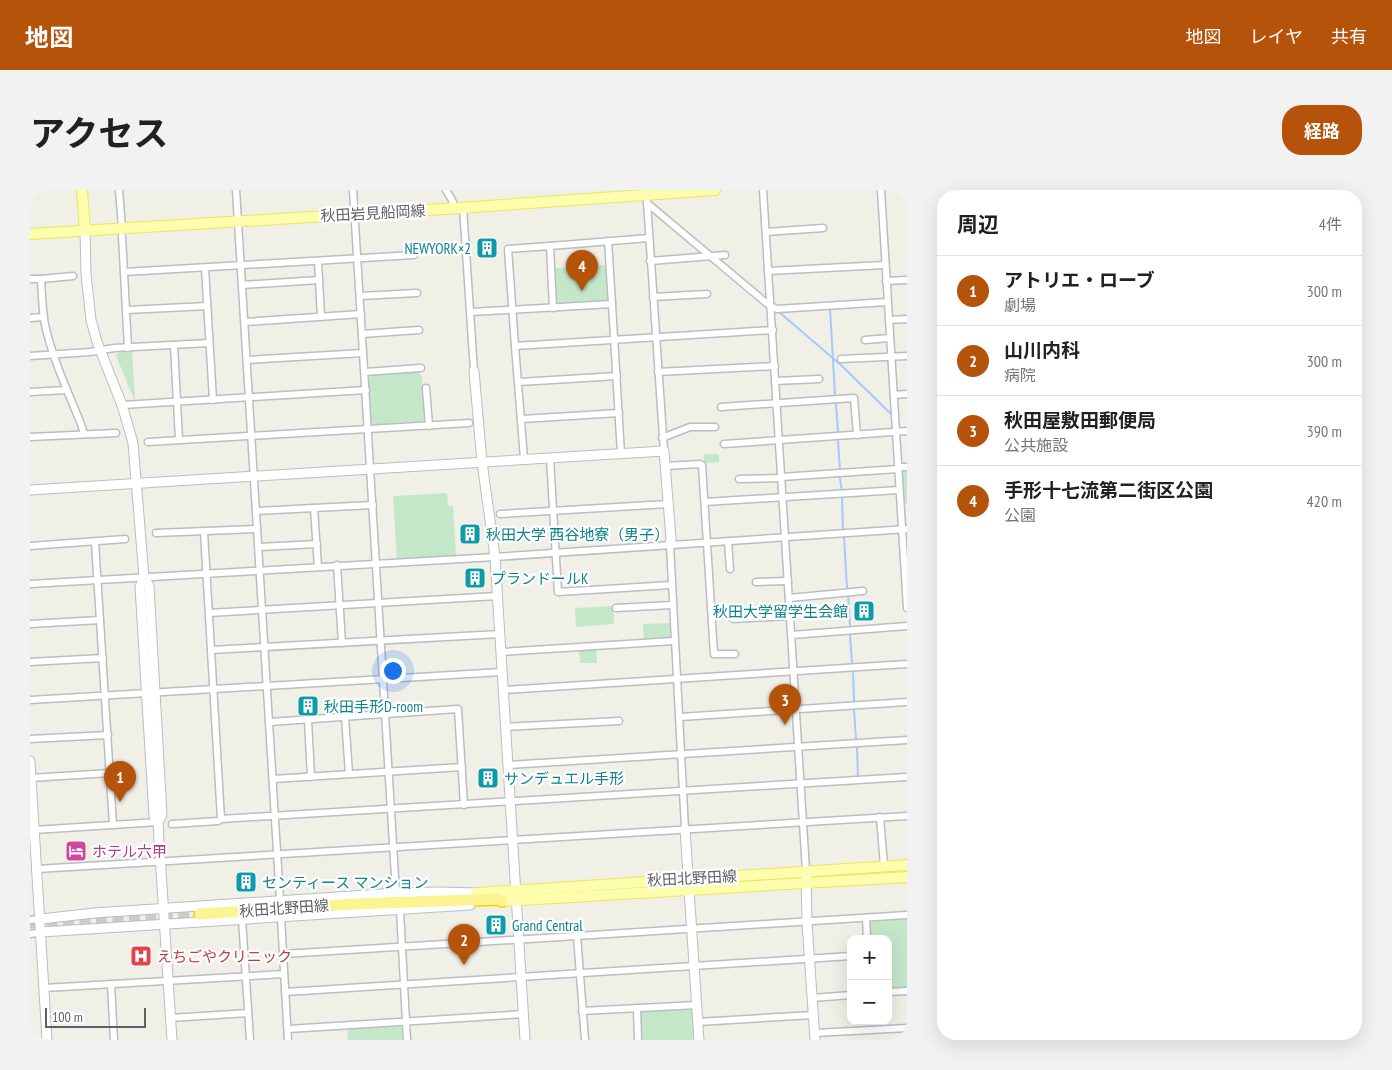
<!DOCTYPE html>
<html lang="ja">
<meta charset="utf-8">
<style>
body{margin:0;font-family:"PT Sans Narrow","Noto Sans JP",sans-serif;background:#f2f2f2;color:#202124}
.controls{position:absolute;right:15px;bottom:15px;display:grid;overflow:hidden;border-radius:10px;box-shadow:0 5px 20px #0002}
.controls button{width:45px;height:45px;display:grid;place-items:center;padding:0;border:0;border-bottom:1px solid #e0e0e0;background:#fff;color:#202124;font:25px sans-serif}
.scale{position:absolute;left:15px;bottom:12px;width:101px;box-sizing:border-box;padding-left:5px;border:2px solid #5e6067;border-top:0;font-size:14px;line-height:18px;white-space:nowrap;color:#5e6067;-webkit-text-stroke:4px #fff;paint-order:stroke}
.you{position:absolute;left:362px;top:480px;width:18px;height:18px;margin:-12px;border:4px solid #fff;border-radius:50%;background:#1a73e8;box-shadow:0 0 0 8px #1a73e833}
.badge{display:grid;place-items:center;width:32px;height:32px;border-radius:50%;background:#b45309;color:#fff;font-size:16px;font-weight:700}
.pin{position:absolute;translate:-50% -41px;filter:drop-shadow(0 1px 2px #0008)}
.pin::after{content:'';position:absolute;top:26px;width:18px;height:15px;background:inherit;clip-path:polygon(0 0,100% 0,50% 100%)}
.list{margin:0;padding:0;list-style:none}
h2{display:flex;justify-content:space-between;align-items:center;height:65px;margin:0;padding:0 20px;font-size:21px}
h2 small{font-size:16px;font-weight:400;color:#757577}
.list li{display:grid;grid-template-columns:32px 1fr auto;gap:15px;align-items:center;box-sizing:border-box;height:70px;padding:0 20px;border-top:1px solid #e0e0e0}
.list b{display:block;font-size:19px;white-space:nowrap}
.list p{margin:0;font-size:16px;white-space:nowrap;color:#757577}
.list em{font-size:16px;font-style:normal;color:#757577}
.map{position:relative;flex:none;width:877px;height:850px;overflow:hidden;border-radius:20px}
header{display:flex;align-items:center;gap:30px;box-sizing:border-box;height:70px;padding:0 25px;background:#b45309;color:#fff}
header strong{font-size:24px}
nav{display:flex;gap:28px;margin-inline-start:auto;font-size:18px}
.intro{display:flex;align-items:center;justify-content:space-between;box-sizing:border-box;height:120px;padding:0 30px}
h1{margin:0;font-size:35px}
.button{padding:12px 22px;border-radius:20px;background:#b45309;color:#fff;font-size:18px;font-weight:700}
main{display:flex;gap:30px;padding:0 30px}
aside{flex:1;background:#fff;border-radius:20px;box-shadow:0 5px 20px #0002}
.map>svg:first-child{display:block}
.green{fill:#c4e7ca}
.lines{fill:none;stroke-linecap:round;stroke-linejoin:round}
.stream{stroke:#a8c9fe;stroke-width:2}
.highway-tunnel{stroke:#ccccc7;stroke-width:11;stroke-dasharray:11 5.5;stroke-linecap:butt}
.street-casing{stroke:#bbbdc2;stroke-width:9}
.secondary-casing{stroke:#bcbdc4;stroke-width:11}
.primary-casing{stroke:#f0e25f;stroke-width:12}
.highway-casing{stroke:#f4d503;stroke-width:14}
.street{stroke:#fff;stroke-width:6}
.secondary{stroke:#fff;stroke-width:9}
.primary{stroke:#fcfead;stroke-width:10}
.highway{stroke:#fcf492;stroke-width:11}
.labels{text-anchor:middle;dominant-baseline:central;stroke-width:4.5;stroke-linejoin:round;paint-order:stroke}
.street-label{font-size:15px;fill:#5e6067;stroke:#fff}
.culture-label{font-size:15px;fill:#0d838f;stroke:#fff;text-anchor:start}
.hotel-label{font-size:15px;fill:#b23c85;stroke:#fff;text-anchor:start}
.health-label{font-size:15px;fill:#be3a42;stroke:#fff;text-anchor:start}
</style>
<header>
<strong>地図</strong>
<nav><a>地図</a><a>レイヤ</a><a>共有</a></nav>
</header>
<div class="intro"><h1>アクセス</h1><a class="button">経路</a></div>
<main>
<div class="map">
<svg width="877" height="850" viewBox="0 0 877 850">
<rect width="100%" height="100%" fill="#f0f0e7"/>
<g class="green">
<polygon points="577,75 579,107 575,111 530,114 526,110 524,78"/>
<polygon points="90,161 102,161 105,211 86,166"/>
<polygon points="388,182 392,186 394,233 351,235 345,235 340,231 338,189 342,185"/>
<polygon points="674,264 689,264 689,272 674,273"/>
<polygon points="871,279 877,279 877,314 873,311"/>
<polygon points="417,303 418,316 423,316 426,365 367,369 363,306"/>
<polygon points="583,416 584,434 546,437 545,418"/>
<polygon points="640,433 641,449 614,451 613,434"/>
<polygon points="549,458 566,458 567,473 550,473"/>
<polygon points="877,726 877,801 858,802 858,749 838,749 837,729"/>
<polygon points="659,818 663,821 664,850 610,850 609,820"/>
<polygon points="366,834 372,838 373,850 318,850 317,837"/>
</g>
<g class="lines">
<g class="stream">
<polyline points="800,118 805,206"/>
<polyline points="749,122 812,176 861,224"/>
<polyline points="806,214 808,242"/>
<polyline points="808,251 810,280"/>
<polyline points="810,288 812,302"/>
<polyline points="812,307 813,339"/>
<polyline points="814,347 817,398"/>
<polyline points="818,404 820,437"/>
<polyline points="820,445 822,473"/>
<polyline points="823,483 824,511"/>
<polyline points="824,520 826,549"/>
<polyline points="827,558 828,588"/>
</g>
<polyline class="highway-tunnel" points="0,733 170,724"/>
<g class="street-casing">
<g id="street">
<polyline points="89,0 92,38"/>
<polyline points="206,0 250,710"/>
<polyline points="323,0 366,703"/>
<polyline points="416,0 423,12 424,18"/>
<polyline points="733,0 776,681"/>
<polyline points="851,0 877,418"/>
<polyline points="617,12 634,261"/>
<polyline points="617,13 740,116 747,119 857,112"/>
<polyline points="433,17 444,181"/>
<polyline points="736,42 793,38"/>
<polyline points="92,46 98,158"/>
<polyline points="578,51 582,114"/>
<polyline points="520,56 619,48"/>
<polyline points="288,71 291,127"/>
<polyline points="620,71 695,65"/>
<polyline points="175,78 183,210"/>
<polyline points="738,81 855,75"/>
<polyline points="94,82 384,65"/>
<path d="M0 89H11C12 104 12 120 15 135 23 170 38 202 51 234L54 244"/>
<polyline points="11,89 43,86"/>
<polyline points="856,91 877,90"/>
<polyline points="212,95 289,90"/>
<polyline points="330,106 387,103"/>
<polyline points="623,107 677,104"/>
<polyline points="523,118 520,56 478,59 485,156 743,140"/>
<polyline points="97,120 177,116"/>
<polyline points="441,122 582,114 591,264"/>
<polyline points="0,128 14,127"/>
<polyline points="859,130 877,129"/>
<polyline points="215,132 331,124"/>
<polyline points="332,144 389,140"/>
<polyline points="835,150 860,148"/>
<polyline points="144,155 149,250"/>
<polyline points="485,156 494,269"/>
<polyline points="0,166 60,162 84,158 179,153"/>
<polyline points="811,169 877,166"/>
<polyline points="217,170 333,163"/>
<polyline points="335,182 391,178"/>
<polyline points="628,182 745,176"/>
<polyline points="745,191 789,189"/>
<polyline points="489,192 587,186"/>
<polyline points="396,198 399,236"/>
<polyline points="0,202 37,200"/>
<polyline points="864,205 877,204"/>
<polyline points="92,215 336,200"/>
<polyline points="691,217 824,208 827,245"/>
<polyline points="492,229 589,223"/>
<polyline points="0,247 86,243"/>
<polyline points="632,248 660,237 685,237"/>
<polyline points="118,252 439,233"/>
<polyline points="694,254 877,241"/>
<polyline points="520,268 528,402 641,395"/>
<polyline points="635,276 670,274 672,275 684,464 705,464"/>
<polyline points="868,277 877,277"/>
<polyline points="751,287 868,279"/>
<polyline points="709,289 751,288"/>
<polyline points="675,312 869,300"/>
<polyline points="284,318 288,377"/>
<polyline points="226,321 343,315"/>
<polyline points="470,324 638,314"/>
<polyline points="174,342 191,629 877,587"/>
<polyline points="126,343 227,339"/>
<polyline points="65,352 83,635"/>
<polyline points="698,352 700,379"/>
<polyline points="640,355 655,639"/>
<polyline points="0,356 95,349"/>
<polyline points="229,357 287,354"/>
<polyline points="307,375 312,453"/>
<polyline points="726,392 758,391"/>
<polyline points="0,394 465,367 877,339"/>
<polyline points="759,408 833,401"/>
<polyline points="586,418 642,415"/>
<polyline points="179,423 467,406"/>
<polyline points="703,429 760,426"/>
<polyline points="0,434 70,430"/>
<polyline points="762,445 877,436"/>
<polyline points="181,460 470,444"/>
<polyline points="471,462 644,451"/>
<polyline points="0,472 73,468"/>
<polyline points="473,500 877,474"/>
<polyline points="0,510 472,482"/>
<polyline points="315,527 319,584"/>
<polyline points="650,527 877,512"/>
<polyline points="278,530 281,587"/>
<polyline points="239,532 428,519 434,615"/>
<polyline points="475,537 589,531"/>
<polyline points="0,549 78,545"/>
<polyline points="478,575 877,550"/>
<polyline points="0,588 80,583"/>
<polyline points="243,589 432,577"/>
<polyline points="850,627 854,676"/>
<polyline points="142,634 188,631 191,629"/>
<polyline points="4,640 128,632"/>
<polyline points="7,679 877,626"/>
<polyline points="370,720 377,850"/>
<polyline points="251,728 258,850"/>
<polyline points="836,728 837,749"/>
<polyline points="212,729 220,850"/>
<polyline points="0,730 11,729"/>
<polyline points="0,744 11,742"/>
<polyline points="253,764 547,746"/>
<polyline points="81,794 84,850"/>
<polyline points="14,798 254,784"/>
<polyline points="255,802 821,766"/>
<polyline points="858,802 877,801"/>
<polyline points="782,808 821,805"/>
<polyline points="607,818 608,850"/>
<polyline points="552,821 667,815"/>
<polyline points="141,828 218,823"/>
<polyline points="668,832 783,825"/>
<polyline points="258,839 494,824"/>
<polyline points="785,843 877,838"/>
<polyline points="555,850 547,746 877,725"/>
</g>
</g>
<g class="secondary-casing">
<g id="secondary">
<polyline points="55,40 56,84 61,130 67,152 92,215 103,253 114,387 110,397 124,626 128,632"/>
<polyline points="444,181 452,272 465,367 495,850"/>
<polyline points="0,300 634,261 641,349 640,355"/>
<polyline points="114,387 119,396 132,625 128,632 129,650 142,850"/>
<polyline points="0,571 17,850"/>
<polyline points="655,639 669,850"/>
<polyline points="776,681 777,732 785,850"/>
<polyline points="11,729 64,723 366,703 409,702 447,703"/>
<polyline points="11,742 440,715"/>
</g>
</g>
<g class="primary-casing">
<g id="primary">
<polyline points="52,0 55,40"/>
<polyline points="0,44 429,18 685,0"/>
<polyline points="447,703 877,675"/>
<polyline points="472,711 877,687"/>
</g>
</g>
<g class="highway-casing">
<polyline id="highway" points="170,724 323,714 468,709 472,711"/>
</g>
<use href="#street" class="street"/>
<use href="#secondary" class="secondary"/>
<use href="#primary" class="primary"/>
<use href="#highway" class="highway"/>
</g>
<defs>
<g id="building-square" transform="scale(1.125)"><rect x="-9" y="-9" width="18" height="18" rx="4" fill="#0f9aa8" stroke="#fff"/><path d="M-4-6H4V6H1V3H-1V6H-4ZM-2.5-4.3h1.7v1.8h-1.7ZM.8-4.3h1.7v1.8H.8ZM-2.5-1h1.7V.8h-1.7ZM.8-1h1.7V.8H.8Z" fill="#fff"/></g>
<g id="hotel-square" transform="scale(1.125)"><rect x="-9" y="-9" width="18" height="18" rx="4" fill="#d1479c" stroke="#fff"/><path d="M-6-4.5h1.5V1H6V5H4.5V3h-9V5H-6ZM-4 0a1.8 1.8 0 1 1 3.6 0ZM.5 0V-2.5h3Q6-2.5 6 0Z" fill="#fff"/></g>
<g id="hospital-square" transform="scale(1.125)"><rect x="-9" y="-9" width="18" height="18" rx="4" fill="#e0444e" stroke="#fff"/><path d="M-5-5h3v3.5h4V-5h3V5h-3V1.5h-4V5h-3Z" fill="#fff"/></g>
</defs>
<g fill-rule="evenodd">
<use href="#building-square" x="457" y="58"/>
<use href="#building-square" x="440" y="344"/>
<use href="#building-square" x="445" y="388"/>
<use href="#building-square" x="834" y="421"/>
<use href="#building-square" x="278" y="516"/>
<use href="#building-square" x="458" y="588"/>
<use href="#hotel-square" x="46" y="661"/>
<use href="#building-square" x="216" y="692"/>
<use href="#building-square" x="466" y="735"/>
<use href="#hospital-square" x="111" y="766"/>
</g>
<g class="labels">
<g class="street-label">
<text transform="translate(343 23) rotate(-3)">秋田岩見船岡線</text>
<text transform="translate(662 688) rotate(-3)">秋田北野田線</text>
<text transform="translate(254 718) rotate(-4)">秋田北野田線</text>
</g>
<g class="culture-label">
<text x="441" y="58" text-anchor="end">NEWYORK×2</text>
<text x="456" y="344">秋田大学 西谷地寮（男子）</text>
<text x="461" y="388">プランドールK</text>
<text x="818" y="421" text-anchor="end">秋田大学留学生会館</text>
<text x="294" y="516">秋田手形D-room</text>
<text x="474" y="588">サンデュエル手形</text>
<text x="232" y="692">センティース マンション</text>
<text x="482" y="735">Grand Central</text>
</g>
<g class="hotel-label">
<text x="62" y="661">ホテル六甲</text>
</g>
<g class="health-label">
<text x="127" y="766">えちごやクリニック</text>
</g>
</g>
</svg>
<div class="controls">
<button>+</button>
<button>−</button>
</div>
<div class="scale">100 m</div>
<div class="you"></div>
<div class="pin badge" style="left:90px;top:612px">1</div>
<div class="pin badge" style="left:434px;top:775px">2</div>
<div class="pin badge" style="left:755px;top:535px">3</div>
<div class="pin badge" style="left:552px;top:101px">4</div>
</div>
<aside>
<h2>周辺<small>4件</small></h2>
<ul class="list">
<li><span class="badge">1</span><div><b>アトリエ・ローブ</b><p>劇場</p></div><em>300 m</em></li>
<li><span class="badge">2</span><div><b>山川内科</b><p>病院</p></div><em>300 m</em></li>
<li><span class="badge">3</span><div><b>秋田屋敷田郵便局</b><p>公共施設</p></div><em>390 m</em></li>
<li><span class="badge">4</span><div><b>手形十七流第二街区公園</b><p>公園</p></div><em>420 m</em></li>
</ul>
</aside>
</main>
